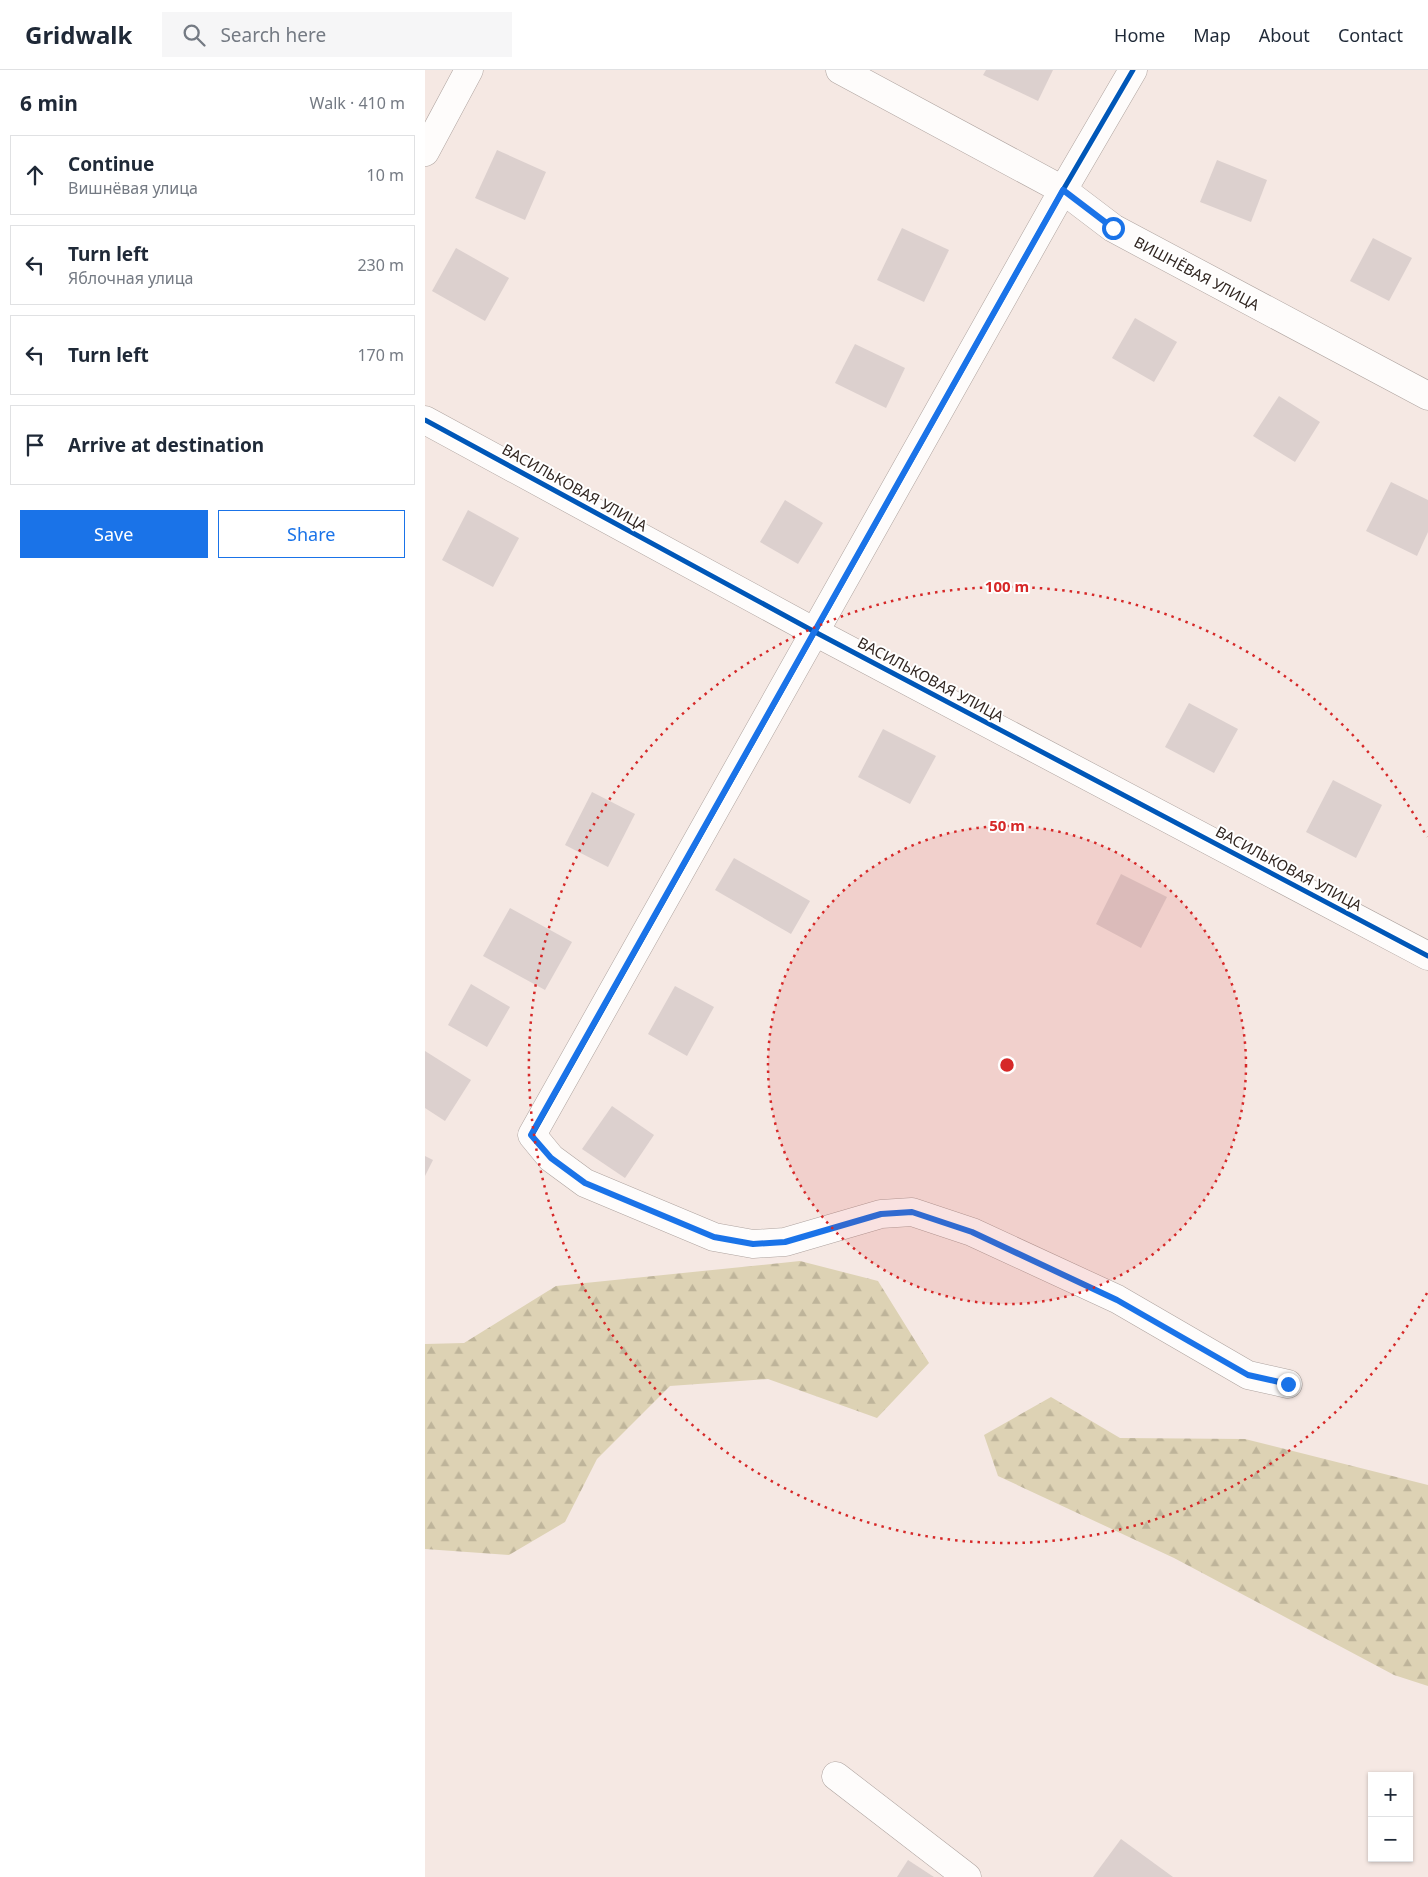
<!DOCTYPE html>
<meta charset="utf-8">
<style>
body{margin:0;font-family:"Noto Sans",sans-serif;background:#f6f6f7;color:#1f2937}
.controls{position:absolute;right:15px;bottom:15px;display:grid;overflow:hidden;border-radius:0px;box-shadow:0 1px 4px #0004}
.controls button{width:45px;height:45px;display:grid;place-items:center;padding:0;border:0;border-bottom:1px solid #e0e1e3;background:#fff;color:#1f2937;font:25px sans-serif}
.stop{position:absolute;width:15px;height:15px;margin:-11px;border:4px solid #1a73e8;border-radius:50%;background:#fff}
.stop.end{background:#1a73e8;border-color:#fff;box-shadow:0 1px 5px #0008}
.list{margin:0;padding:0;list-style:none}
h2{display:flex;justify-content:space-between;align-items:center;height:65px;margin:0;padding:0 20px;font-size:21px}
h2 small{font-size:16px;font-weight:400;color:#747a83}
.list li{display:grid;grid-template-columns:32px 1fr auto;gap:15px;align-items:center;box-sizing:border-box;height:80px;margin:0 10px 10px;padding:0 10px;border:1px solid #e0e1e3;border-radius:0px}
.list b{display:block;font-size:19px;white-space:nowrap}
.list p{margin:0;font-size:16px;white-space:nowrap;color:#747a83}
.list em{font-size:16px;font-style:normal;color:#747a83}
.actions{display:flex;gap:10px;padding:15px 20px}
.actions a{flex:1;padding:11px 0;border:1px solid #1a73e8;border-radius:0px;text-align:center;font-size:18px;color:#1a73e8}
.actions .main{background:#1a73e8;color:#fff}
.icon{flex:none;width:28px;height:28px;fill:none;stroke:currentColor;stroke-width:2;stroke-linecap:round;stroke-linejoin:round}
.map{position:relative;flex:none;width:1003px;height:1807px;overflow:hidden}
header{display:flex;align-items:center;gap:30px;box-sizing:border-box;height:70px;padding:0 25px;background:#fff;border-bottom:1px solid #e0e1e3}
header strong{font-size:24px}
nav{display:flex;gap:28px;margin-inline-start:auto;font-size:18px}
.search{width:350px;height:45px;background:#f6f6f7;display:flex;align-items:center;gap:12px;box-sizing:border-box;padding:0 18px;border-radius:0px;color:#747a83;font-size:19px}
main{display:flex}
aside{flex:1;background:#fff}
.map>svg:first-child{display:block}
.forest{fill:url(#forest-firs)}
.building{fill:#dcd0ce}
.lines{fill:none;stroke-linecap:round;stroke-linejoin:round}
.minor-casing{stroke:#aea39f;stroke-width:29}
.minor{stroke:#fefcfb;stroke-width:28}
.cycleway-casing{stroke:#fff;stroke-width:8}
.cycleway{stroke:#0057b8;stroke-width:5}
.route{stroke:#1a73e8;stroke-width:6}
.ring{fill:none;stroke:#d62828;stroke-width:2.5;stroke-dasharray:2.5 5}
.labels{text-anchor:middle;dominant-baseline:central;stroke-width:4;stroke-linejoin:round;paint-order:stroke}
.street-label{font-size:15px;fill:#312621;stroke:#fff}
.centre{fill:#d62828;stroke:#fff;stroke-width:2.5}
.ring-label{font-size:15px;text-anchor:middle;font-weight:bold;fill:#d62828;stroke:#fff;stroke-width:4;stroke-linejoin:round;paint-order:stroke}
</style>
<header>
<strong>Gridwalk</strong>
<div class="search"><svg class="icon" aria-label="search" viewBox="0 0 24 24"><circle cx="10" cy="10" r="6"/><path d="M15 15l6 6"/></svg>Search here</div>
<nav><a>Home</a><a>Map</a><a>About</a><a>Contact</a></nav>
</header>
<main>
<aside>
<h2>6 min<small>Walk · 410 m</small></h2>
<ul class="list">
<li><svg class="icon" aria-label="ahead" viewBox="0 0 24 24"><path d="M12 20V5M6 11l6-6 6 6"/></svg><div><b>Continue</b><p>Вишнёвая улица</p></div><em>10 m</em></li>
<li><svg class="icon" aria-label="left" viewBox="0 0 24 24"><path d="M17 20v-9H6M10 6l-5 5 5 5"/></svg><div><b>Turn left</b><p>Яблочная улица</p></div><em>230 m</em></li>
<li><svg class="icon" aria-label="left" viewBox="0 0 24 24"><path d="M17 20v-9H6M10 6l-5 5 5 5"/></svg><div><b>Turn left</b></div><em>170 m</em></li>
<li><svg class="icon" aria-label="arrive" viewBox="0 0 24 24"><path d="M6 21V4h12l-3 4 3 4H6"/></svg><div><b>Arrive at destination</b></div></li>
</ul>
<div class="actions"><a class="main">Save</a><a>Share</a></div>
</aside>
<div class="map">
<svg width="1003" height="1807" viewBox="0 0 1003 1807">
<defs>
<pattern id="forest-firs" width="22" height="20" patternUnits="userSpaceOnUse" patternTransform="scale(1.25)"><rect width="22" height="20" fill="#ddd2b4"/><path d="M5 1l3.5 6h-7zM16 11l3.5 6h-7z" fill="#beb49a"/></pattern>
</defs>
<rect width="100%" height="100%" fill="#f5e8e3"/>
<g class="forest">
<polygon points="375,1191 453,1211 504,1293 452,1348 343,1309 245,1316 172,1389 140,1452 84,1485 0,1479 0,1274 39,1273 131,1216"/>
<polygon points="626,1327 695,1368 820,1369 1003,1415 1003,1616 969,1605 749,1488 573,1406 559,1365"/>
</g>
<g class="building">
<polygon points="561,0 628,0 613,31 558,5"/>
<polygon points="72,80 121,102 100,150 50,128"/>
<polygon points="792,90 842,110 826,152 775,132"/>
<polygon points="477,158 524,180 499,232 452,210"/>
<polygon points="948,168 987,188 964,231 925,211"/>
<polygon points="31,178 84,208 60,251 7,221"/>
<polygon points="710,248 752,272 729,312 687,288"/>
<polygon points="430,274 480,298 461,338 410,313"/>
<polygon points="854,326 895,352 870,392 828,366"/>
<polygon points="966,412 1003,430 1003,462 992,486 941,461"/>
<polygon points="360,430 398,453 373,494 335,472"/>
<polygon points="43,440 94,468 68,517 17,490"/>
<polygon points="764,633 813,659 789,703 740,677"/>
<polygon points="458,659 511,686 485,734 433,707"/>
<polygon points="908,710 957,735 931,788 881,762"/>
<polygon points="167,722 210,744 183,797 140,775"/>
<polygon points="309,788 385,831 366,864 290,820"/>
<polygon points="696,804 742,827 716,878 671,854"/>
<polygon points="85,838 147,872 120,920 58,886"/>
<polygon points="46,914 85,937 62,977 23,955"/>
<polygon points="250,916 289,937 262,986 223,964"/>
<polygon points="0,981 46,1010 20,1051 0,1038"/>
<polygon points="187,1036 229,1065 200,1108 157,1079"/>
<polygon points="0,1086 8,1090 0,1106"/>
<polygon points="696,1769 748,1807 668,1807"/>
<polygon points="483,1790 509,1807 472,1807"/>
</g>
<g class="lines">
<g class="minor-casing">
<g id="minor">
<polyline points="415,0 638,120 688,158 1003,326"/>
<polyline points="708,0 638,120 107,1065 126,1088 160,1113 289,1167 328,1174 360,1172 456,1144 487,1142 547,1162 692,1229 823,1305 863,1314"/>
<polyline points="0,82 44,0"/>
<polyline points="0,350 390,562 1003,886"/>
<polyline points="411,1706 542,1807"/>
</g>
</g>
<use href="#minor" class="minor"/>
<g class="cycleway-casing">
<g id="cycleway">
<polyline points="0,350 390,562 1003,886"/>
<polyline points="107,1065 638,120 708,0"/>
</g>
</g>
<use href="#cycleway" class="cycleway"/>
</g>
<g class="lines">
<polyline class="route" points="688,158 638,120 106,1065 126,1088 160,1113 289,1167 328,1174 360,1172 456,1144 487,1142 547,1162 692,1230 823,1305 863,1314"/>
</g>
<circle cx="582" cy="995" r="239" fill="#d62828" fill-opacity=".12"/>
<g class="ring">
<circle cx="582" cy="995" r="239"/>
<path d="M1002 1223A478 478 0 1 1 1002 767"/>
</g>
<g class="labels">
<g class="street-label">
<text transform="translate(772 203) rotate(28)">ВИШНЁВАЯ УЛИЦА</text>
<text transform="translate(150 417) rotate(29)">ВАСИЛЬКОВАЯ УЛИЦА</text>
<text transform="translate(506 609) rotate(28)">ВАСИЛЬКОВАЯ УЛИЦА</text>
<text transform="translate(864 798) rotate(28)">ВАСИЛЬКОВАЯ УЛИЦА</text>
</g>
</g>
<circle cx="582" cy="995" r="8" class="centre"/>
<g class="ring-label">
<text x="582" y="522">100 m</text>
<text x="582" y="761">50 m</text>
</g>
</svg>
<div class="controls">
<button>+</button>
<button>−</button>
</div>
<div class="stop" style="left:688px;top:158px"></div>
<div class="stop end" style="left:863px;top:1314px"></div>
</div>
</main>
